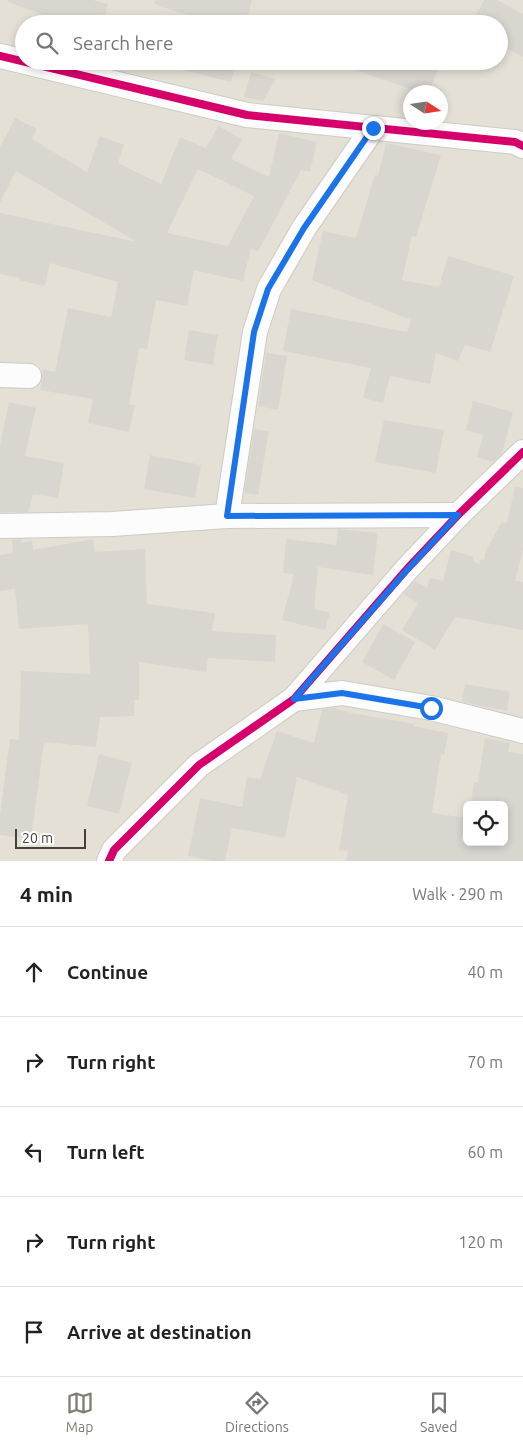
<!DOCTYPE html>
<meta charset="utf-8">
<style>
body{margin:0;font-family:Ubuntu,sans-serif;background:#f6f6f6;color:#222}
.controls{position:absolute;right:15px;bottom:15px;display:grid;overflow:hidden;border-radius:8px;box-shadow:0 2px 8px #0003}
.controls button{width:45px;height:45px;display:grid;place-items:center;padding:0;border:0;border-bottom:1px solid #e0e0e0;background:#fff;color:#222;font:25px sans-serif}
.compass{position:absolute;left:403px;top:85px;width:45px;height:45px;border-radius:50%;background:#fff;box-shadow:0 2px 8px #0003;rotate:102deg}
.scale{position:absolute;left:15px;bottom:12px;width:71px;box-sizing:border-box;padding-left:5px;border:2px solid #453f35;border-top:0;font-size:14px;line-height:18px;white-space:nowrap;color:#453f35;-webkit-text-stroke:4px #fff;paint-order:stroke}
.stop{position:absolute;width:15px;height:15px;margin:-11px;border:4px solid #1a73e8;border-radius:50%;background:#fff}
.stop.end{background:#1a73e8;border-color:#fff;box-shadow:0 1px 5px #0008}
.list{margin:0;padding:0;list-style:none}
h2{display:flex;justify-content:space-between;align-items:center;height:65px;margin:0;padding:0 20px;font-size:21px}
h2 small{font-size:16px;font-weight:400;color:#767676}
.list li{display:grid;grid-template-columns:32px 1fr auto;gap:15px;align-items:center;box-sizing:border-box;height:90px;padding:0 20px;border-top:1px solid #e0e0e0}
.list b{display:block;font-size:19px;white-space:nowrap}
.list em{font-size:16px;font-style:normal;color:#767676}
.icon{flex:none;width:28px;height:28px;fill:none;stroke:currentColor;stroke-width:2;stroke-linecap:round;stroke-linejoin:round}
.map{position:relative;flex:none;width:523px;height:861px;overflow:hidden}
.search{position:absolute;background:#fff;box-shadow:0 2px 8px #0003;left:15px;right:15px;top:15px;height:55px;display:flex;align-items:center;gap:12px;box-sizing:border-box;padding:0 18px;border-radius:28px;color:#767676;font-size:19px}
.sheet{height:515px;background:#fff}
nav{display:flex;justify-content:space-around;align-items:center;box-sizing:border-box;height:70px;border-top:1px solid #e0e0e0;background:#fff;font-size:14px;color:#767676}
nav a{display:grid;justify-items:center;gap:2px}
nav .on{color:#817c74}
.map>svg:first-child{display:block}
.residential{fill:#e4e0d5;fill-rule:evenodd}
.building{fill:#d9d6d0;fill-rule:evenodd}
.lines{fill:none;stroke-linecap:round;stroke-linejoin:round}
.street-casing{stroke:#cecbc6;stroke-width:26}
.street{stroke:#fdfcfc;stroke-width:24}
.cycleway-casing{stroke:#fff;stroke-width:11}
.cycleway{stroke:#d6006c;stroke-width:8}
.route{stroke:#1a73e8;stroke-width:6}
</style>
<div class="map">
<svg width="523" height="861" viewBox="0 0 523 861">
<rect width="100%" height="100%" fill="#f0eee8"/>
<path class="residential" d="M0 0H523V861H0ZM24 24H499V61H24ZM410 92H440V122H410ZM467 805H504V842H467Z"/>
<g class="building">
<polygon points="8,0 93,0 108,4 103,24 37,24 41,14 8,2"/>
<polygon points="155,0 252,0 246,24 215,24 154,4"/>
<polygon points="484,0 497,0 523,14 523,57 499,44 499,24 471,24"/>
<polygon points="175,61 236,61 231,82 175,68"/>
<polygon points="339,61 441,61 429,92 419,92 338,64"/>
<polygon points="251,72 276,79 263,101 244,97"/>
<path d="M15 118 37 129 32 139 87 172 100 136 124 145 118 163 161 184 180 137 206 148 218 126 242 139 231 159 269 177 279 133 317 142 310 172 301 170 258 252 251 248 243 281 194 270 187 306 156 300 147 349 139 348 129 404 135 405 129 432 88 423 93 399 40 390 43 369 55 372 68 308 111 317 118 282 50 263 45 286 19 280 20 278 0 274V213L137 242 16 171 0 203V147ZM198 169 254 196 228 246 167 233Z"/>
<polygon points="386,143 441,155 416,237 412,236 402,280 439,287 448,256 514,276 490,352 465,345 458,361 436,353 430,384 390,376 383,403 363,398 371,368 283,351 291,309 407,332 411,320 312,280 323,231 356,238 375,175 378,176"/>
<polygon points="189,330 218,335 213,365 184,360"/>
<polygon points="266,353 287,356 278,410 258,406"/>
<polygon points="473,401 513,412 502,453 493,462 477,457 483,435 466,430"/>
<polygon points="9,402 36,408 25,456 64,463 58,498 33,494 28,512 0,512 0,445"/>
<polygon points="384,420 444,430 436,473 375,462"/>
<polygon points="254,429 269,431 258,495 244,493"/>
<polygon points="150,455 201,465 195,498 144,489"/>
<polygon points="515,487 523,488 523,550 515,581 523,582 523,630 455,617 435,650 402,630 418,603 403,594 415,581 427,588 430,578 443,581 451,550 474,557 473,561 479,564 481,559 484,560 486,550 502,522 507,523"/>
<polygon points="338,529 378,533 373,575 318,567 314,609 330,613 325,630 282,620 294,574 283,573 286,539 336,545"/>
<polygon points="22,539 21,542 32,541 33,550 93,539 95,552 145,549 147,604 215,613 212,631 276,635 275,662 208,658 206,672 139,662 139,700 134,700 134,716 100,717 96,747 44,742 31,839 0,835 0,814 10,739 19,740 21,671 90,674 88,624 19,629 15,589 0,591 0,555 13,553 12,540"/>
<polygon points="383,624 415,642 394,680 362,662"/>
<polygon points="465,684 510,692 507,711 462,702"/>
<polygon points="333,708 352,713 414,724 413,726 448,733 444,755 441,754 432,813 466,818 461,842 504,842 507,805 471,805 474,782 478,783 485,738 510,743 508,752 523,754 523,861 346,861 348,851 339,850 348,795 297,777 285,838 232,828 225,861 213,861 188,856 200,798 242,807 247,777 260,779 277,731 314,743 322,709"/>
<polygon points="99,754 132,763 119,814 87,806"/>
</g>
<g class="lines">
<g class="street-casing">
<g id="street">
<polyline points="0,56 247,115 515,142 523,146"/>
<polyline points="0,375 29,376"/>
<polyline points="227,516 255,332 269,289 304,228 373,128"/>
<polyline points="0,526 112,524 227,516 458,515"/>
<polyline points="294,699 342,693 431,708 523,731"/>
<polyline points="109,861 114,850 199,765 294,699 407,569 458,515 523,452"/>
</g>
</g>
<use href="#street" class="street"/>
<g class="cycleway-casing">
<g id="cycleway">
<polyline points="0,56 247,115 515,142 523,146"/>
<polyline points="109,861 114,850 199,765 294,699 407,569 458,515 523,452"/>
</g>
</g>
<use href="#cycleway" class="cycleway"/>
</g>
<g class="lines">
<polyline class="route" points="373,128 304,228 268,289 254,332 227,516 458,515 407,570 294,699 342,693 431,708"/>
</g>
</svg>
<div class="controls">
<button><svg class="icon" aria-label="locate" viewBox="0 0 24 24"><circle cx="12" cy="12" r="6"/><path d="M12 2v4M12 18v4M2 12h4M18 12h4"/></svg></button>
</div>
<svg class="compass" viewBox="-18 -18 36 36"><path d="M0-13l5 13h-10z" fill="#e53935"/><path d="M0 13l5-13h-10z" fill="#767676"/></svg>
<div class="scale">20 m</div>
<div class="stop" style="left:431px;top:708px"></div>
<div class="stop end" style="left:373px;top:128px"></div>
<div class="search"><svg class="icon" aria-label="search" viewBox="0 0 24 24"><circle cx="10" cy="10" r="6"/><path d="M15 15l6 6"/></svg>Search here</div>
</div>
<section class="sheet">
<h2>4 min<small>Walk · 290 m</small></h2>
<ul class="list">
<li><svg class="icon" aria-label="ahead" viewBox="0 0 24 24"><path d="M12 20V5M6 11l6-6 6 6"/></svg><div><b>Continue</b></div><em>40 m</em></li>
<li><svg class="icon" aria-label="right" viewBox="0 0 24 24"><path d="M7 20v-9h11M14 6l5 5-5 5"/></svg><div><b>Turn right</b></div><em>70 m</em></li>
<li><svg class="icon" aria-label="left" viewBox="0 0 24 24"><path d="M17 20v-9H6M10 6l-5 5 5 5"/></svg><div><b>Turn left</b></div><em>60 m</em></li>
<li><svg class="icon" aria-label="right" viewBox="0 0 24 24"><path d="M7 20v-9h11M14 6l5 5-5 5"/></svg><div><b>Turn right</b></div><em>120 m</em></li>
<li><svg class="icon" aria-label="arrive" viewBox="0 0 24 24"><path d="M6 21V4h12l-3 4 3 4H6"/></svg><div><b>Arrive at destination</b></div></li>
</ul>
</section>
<nav>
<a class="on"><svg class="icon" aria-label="map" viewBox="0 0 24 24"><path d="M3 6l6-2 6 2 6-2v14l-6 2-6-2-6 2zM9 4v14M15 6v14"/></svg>Map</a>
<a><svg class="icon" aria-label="directions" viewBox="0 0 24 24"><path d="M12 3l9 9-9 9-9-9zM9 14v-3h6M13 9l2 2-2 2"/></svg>Directions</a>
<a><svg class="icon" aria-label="saved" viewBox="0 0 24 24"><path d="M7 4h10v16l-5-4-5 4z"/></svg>Saved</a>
</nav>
